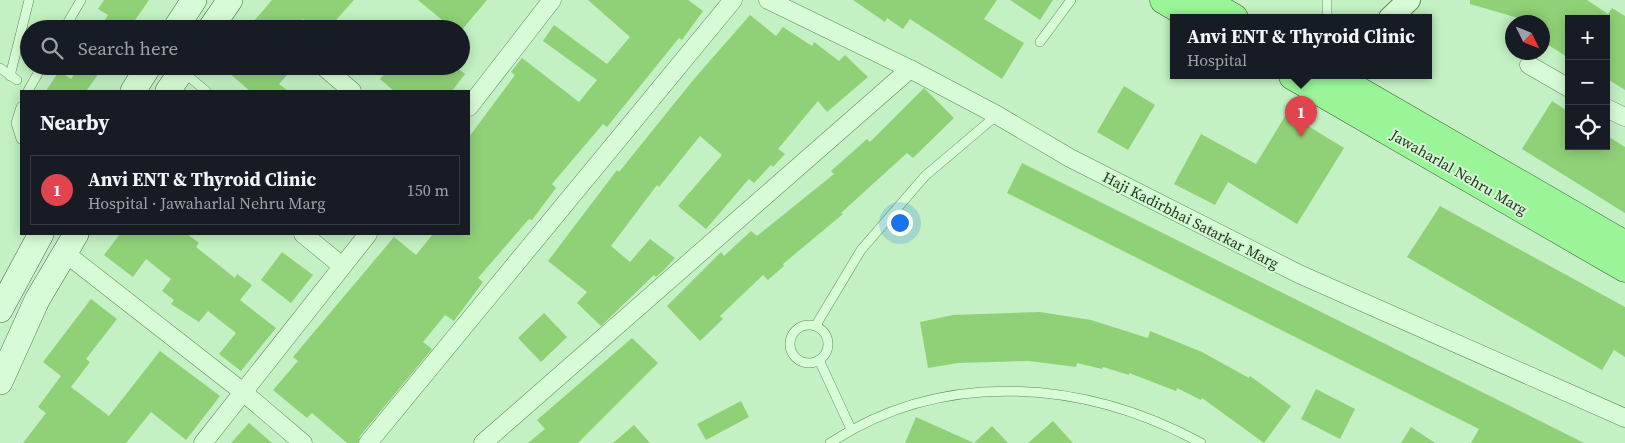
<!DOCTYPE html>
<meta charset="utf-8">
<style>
body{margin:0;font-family:"Source Serif 4",serif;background:#20242c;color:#f1f3f6}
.controls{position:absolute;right:15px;top:15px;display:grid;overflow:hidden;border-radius:0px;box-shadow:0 2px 12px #0003}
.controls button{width:45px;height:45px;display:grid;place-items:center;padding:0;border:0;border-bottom:1px solid #363941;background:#171b24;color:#f1f3f6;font:25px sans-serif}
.compass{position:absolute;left:1505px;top:15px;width:45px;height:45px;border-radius:50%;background:#171b24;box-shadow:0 2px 12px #0003;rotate:133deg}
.you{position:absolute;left:899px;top:222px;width:18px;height:18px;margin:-12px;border:4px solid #fff;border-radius:50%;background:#1a73e8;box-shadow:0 0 0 8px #1a73e833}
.badge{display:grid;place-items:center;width:32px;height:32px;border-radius:50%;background:#7b9e25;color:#fff;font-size:16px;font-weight:700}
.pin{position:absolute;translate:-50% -41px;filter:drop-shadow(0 1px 2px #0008)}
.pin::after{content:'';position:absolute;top:26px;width:18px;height:15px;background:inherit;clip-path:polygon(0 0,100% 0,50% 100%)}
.popup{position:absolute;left:1170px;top:14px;width:262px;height:65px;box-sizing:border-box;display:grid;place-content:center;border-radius:0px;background:#171b24;filter:drop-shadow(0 1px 4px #0005);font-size:16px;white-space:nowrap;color:#9ea1a6}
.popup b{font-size:19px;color:#f1f3f6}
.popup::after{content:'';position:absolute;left:50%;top:100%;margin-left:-10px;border:10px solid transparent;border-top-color:#171b24}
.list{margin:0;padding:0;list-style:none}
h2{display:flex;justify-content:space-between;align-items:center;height:65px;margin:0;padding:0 20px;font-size:21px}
h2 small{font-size:16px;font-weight:400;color:#9ea1a6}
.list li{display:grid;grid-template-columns:32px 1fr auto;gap:15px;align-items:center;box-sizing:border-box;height:70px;margin:0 10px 10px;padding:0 10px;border:1px solid #363941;border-radius:0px}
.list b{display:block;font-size:19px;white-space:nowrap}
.list p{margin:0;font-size:16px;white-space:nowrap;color:#9ea1a6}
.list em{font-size:16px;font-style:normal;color:#9ea1a6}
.icon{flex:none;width:28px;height:28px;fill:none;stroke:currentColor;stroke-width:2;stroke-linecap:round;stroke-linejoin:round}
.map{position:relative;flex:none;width:1625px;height:443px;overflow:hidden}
.search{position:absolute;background:#171b24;box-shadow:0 2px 12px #0003;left:20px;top:20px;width:450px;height:55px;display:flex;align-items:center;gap:12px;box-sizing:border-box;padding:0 18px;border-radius:28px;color:#9ea1a6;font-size:19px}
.panel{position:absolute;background:#171b24;box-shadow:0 2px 12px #0003;left:20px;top:90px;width:450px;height:145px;border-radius:0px}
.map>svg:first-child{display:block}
.building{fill:#90d177}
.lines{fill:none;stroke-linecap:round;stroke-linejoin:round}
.service-casing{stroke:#618c59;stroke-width:10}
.minor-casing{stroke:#618c59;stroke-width:19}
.tertiary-casing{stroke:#618c59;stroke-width:24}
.secondary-casing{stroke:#466e3c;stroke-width:26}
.primary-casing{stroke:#375a2d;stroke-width:29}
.service{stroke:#d7fbd7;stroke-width:9}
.minor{stroke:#d7fbd7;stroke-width:18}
.tertiary{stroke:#d7fbd7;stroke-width:22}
.secondary{stroke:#d7fbd7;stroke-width:25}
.primary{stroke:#9af599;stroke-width:28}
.labels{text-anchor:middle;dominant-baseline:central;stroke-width:4;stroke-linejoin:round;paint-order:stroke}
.street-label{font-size:15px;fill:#243b1e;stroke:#d3f7d4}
</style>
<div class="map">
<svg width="1625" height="443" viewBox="0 0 1625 443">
<rect width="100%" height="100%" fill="#c3f1c3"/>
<g class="building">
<polygon points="104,0 149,0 129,29 99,29 108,15 98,9"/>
<polygon points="272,0 354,0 328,29 314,29 303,19 294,29 247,29"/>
<polygon points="418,0 487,0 461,31 461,29 453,29"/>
<polygon points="588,0 688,0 703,11 682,40 679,38 607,127 603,124 552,184 556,188 532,220 529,219 478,278 483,282 454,321 445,315 423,342 432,349 360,436 358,443 347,443 312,413 307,418 273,390 298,361 293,357 394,237 416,255 433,234 469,234 469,137 515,75 511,72 522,58 579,102 597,80 543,41 554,25 607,64 630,37"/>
<polygon points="853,0 997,0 984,19 1024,43 1002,79 910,19 903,29 887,18 885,22"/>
<polygon points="1010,0 1053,0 1040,20"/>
<polygon points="1470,0 1587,0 1608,14 1612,8 1625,16 1625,90 1606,78 1606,19 1569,19 1569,58 1542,41 1542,22 1516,22 1518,18 1470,4"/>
<polygon points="750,15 776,36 783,27 812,46 814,42 839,61 845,55 868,77 827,112 818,101 778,149 785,154 773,167 771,165 754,183 749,179 706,229 678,206 722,155 700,136 659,187 657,185 611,246 630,262 650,239 675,258 664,270 656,277 654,275 601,326 577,303 587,292 548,261 617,170 619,172 694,79"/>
<polygon points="80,66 104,66 87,90 89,91 46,91 59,71 71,79"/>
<polygon points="221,66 295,66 279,84 288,91 250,91"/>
<polygon points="391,66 455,66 465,74 452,91 394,91 380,79"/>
<polygon points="1124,86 1155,105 1128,150 1097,132"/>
<polygon points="924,88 954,118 913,158 907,153 841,213 843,214 783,264 784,266 768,280 763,275 720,316 723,319 700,341 667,306 721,252 724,256 751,231 757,236 834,174 831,171 867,139 870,142"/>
<polygon points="1552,101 1569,112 1569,146 1606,146 1606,135 1625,147 1625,213 1522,149"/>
<polygon points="1287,113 1344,148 1297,224 1228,182 1215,205 1174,184 1201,134 1256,164"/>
<polygon points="1022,163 1584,443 1471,443 1479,429 1007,193"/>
<polygon points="1440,206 1625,307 1625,357 1614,350 1602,370 1407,257"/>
<polygon points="120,234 187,234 199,243 196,247 235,278 237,274 252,285 240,300 276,328 241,371 219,354 236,333 208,311 199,322 171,304 174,300 162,291 171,279 146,259 133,277 104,255"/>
<polygon points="282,252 313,275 291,303 261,280"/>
<polygon points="91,299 117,319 86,359 90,362 71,387 109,416 160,351 220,396 186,440 151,412 126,443 23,443 46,413 38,407 61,376 43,362"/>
<polygon points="1040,312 1091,320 1148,338 1150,331 1202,352 1249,378 1250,376 1291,406 1264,443 1202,398 1201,400 1177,388 1176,391 1129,373 1129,375 1103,367 1102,369 1077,363 1076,367 1029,361 958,363 928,368 920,322 953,315"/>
<polygon points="544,313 567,337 541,362 518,338"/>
<polygon points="632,338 658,363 578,443 528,443 545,429 537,420"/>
<polygon points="1316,389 1355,409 1340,439 1301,419"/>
<polygon points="741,401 749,417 706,440 697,424"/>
<polygon points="916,417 974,443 992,426 1008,443 905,443"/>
<polygon points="1053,421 1073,443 1028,443"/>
<polygon points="249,423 272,443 231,443"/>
<polygon points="634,425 650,443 613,443"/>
<polygon points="1411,427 1435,443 1401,443"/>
</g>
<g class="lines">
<g class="service-casing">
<g id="service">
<polyline points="1327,18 1327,0"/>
<polyline points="64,29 81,0"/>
<polyline points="1040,42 1071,0"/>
<polyline points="0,68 17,80"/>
<polyline points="182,71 206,91"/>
<polyline points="10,76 29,0"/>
<polyline points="28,91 42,66"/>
<polyline points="21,107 16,123 21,139"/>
<circle cx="809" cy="344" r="19"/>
<polyline points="816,325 861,250 925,176 997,115"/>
<polyline points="819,360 851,429"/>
<path d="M830 443C944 368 1085 380 1201 443"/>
</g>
</g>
<g class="minor-casing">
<g id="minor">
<polyline points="768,0 910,69 997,115 1070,158 1299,274 1625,418"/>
<polyline points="1529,65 1569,88"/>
<polyline points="324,67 352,91"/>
<polyline points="469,107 552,0"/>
<polyline points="1606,108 1625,117"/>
<polyline points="303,234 342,266"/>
<polyline points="65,253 243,392 303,443"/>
<polyline points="203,443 368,234"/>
<polyline points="368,443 733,0"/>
<polyline points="483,443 910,69"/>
</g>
</g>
<g class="tertiary-casing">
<polyline id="tertiary" points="1390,18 1409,0"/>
</g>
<g class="secondary-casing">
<g id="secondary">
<polyline points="175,29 194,0"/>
<polyline points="210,29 230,0"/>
<polyline points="133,91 149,66"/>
<polyline points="168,91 185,66"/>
<polyline points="0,310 41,234"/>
<polyline points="0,382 37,300 76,234"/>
</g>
</g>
<g class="primary-casing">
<g id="primary">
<polyline points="1164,0 1195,18"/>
<polyline points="1203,0 1234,18"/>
<polyline points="1293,76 1625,268"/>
<polyline points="1333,76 1625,245"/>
</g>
</g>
<use href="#service" class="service"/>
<use href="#minor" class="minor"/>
<use href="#tertiary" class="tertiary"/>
<use href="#secondary" class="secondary"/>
<use href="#primary" class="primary"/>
</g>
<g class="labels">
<g class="street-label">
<text transform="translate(1459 172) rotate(30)">Jawaharlal Nehru Marg</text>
<text transform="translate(1191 220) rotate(27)">Haji Kadirbhai Satarkar Marg</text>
</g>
</g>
</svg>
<div class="controls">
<button>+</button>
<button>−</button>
<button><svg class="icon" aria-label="locate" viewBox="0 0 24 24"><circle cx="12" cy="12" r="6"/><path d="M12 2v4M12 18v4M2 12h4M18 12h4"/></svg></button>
</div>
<svg class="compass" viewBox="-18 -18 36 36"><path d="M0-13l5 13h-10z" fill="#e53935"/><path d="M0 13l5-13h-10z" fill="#9ea1a6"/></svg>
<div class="you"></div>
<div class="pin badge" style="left:1301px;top:137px;background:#e0444e">1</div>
<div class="popup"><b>Anvi ENT &amp; Thyroid Clinic</b>Hospital</div>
<div class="search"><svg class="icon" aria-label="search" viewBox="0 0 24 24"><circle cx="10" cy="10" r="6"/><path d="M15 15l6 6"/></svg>Search here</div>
<section class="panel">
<h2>Nearby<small></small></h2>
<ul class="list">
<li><span class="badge" style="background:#e0444e">1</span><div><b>Anvi ENT &amp; Thyroid Clinic</b><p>Hospital · Jawaharlal Nehru Marg</p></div><em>150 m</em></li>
</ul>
</section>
</div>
